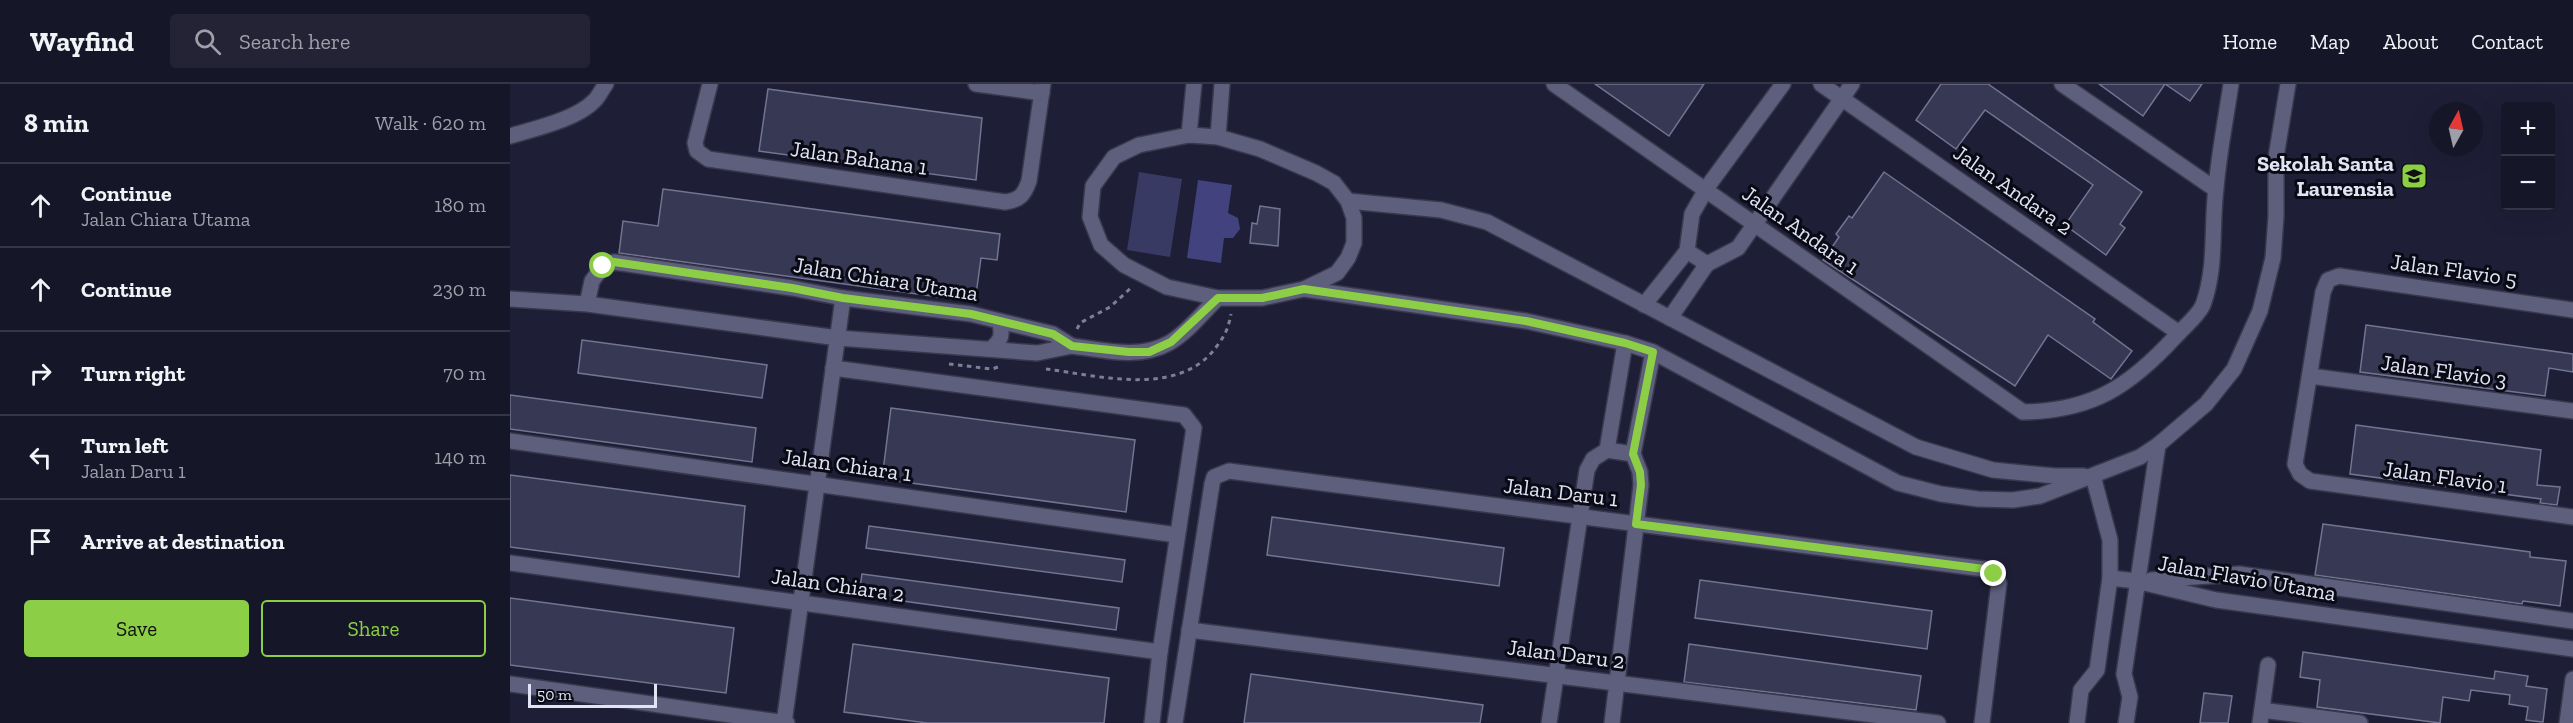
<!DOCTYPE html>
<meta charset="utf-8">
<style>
body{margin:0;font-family:"Zilla Slab",serif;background:#232335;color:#f1f3f6}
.controls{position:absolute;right:18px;top:18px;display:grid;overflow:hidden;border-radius:6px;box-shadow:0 6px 24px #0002}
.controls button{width:54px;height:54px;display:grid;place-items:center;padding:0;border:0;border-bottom:2px solid #353546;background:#161629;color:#f1f3f6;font:30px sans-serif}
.compass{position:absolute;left:1919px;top:18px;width:54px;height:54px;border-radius:50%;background:#161629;box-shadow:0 6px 24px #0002;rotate:8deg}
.scale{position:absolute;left:18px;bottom:15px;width:129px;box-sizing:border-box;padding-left:6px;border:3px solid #e2e4f5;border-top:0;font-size:16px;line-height:21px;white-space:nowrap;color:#e2e4f5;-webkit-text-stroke:4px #090a14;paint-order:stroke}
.stop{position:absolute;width:18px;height:18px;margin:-14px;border:4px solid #8cce45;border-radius:50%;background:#fff}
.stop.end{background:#8cce45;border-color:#fff;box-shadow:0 2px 6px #0008}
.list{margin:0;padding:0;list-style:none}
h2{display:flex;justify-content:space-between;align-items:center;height:78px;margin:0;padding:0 24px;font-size:26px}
h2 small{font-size:20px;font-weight:400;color:#9e9fa8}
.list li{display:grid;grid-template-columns:39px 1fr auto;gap:18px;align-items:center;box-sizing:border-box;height:84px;padding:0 24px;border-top:2px solid #353546}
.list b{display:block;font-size:22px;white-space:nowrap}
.list p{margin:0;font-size:20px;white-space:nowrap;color:#9e9fa8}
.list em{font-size:20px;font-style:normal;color:#9e9fa8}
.actions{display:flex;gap:12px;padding:18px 24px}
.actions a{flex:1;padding:14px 0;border:2px solid #8cce45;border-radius:6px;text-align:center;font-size:21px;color:#8cce45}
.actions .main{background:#8cce45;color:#111}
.icon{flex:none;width:33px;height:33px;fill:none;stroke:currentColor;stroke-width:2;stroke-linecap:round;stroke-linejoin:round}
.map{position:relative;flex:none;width:2063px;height:639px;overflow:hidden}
header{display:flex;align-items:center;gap:36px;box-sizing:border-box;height:84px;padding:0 30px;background:#161629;border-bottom:2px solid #353546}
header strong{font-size:28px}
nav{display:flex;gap:33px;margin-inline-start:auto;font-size:21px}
.search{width:420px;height:54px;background:#232335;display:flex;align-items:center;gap:15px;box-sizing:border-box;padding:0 21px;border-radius:6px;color:#9e9fa8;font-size:22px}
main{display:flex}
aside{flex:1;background:#161629}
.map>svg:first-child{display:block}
.green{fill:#393a63}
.water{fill:#42427f}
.building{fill:#373853;stroke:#727492;stroke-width:1.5}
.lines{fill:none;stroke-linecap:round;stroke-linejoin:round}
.minor-casing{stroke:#38384d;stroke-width:18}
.path{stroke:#7e7f94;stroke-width:3;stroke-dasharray:4.5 4.5;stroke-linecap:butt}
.minor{stroke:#5d5f7c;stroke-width:15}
.route{stroke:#8cce45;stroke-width:8}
.labels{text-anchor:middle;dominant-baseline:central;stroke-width:6;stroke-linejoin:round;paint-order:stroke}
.street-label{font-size:22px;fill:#e2e4f5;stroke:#090a14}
.poi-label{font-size:22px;font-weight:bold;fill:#e2e4f5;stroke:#090a14;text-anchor:end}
</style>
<header>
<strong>Wayfind</strong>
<div class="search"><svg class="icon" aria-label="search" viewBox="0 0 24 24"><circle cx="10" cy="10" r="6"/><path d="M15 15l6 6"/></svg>Search here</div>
<nav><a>Home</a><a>Map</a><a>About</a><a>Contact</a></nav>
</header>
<main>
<aside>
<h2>8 min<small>Walk · 620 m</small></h2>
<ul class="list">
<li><svg class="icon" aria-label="ahead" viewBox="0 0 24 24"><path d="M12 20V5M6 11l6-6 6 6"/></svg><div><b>Continue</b><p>Jalan Chiara Utama</p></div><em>180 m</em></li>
<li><svg class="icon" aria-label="ahead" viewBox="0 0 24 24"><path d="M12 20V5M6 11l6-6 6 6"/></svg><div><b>Continue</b></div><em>230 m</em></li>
<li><svg class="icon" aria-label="right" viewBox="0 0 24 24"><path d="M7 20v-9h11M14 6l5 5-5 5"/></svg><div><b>Turn right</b></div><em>70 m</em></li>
<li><svg class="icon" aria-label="left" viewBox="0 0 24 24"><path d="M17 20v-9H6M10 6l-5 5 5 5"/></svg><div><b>Turn left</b><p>Jalan Daru 1</p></div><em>140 m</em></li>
<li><svg class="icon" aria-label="arrive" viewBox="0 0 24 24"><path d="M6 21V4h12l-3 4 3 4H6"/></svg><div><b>Arrive at destination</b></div></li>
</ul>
<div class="actions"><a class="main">Save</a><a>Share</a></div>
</aside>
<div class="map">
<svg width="2063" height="639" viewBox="0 0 2063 639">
<rect width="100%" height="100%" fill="#1e1e37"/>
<polygon class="green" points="629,88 672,95 660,173 617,166"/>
<polygon class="water" points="688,96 722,101 718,129 728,134 730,145 723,154 714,154 711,179 677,174"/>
<g class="building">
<polygon points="1085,0 1194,0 1159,52"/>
<polygon points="1431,0 1478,0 1632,108 1610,140 1615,144 1596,171 1555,141 1583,101 1475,26 1446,65 1406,36"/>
<polygon points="1589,0 1692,0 1680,17 1655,0 1633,32"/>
<polygon points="258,5 472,34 466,96 249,67"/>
<polygon points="1374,88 1585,235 1583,238 1622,267 1601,295 1538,251 1505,302 1313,176 1329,153 1326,150 1339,132 1342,134"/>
<polygon points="153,105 490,150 487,176 471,174 465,218 109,169 113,137 148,142"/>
<polygon points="750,122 770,125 768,162 740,159 742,139 747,140"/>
<polygon points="1856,241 2063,270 2063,288 2039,284 2035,312 1850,288"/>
<polygon points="72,256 257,281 252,314 68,289"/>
<polygon points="0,311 246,344 242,378 0,345"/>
<polygon points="381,324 625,356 616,428 372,395"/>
<polygon points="1846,341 2031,366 2027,401 2050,403 2047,421 2030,419 2031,415 1840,390"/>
<polygon points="0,391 235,422 229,493 0,463"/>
<polygon points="762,433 994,464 989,502 757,471"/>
<polygon points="1813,440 2020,468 2020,473 2056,477 2050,522 2013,517 2012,520 1805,491"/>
<polygon points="359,442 615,476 612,498 356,464"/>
<polygon points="352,490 609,524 606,546 349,511"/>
<polygon points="1190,496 1422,527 1417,565 1185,534"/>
<polygon points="0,514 224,544 216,609 0,581"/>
<polygon points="343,560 599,594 594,639 417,639 334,628"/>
<polygon points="1179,560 1411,592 1406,626 1174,598"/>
<polygon points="1793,568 1984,595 1985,587 2018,592 2016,602 2037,605 2033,638 2016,636 2018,623 1999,620 2000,611 1961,606 1959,617 1933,613 1930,639 1807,623 1810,596 1790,593"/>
<polygon points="741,590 973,621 970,639 734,639"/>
<polygon points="1694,609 1722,612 1718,639 1690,639"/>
</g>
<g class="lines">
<g class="minor-casing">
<g id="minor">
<path d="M200 0 185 59 187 67 198 75 495 118C510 116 514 111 519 97L533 0"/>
<polyline points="466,0 532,9"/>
<path d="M1044 0 1513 328C1583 327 1620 302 1666 252 1674 243 1688 232 1693 221 1707 182 1701 144 1706 104 1709 69 1716 34 1721 0"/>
<polyline points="1273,0 1198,102 1182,130 1177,167 1197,180 1228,164 1342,0"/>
<polyline points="1311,0 1669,249"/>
<polyline points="1552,0 1705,105"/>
<polyline points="679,51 684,0"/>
<path d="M0 52C24 45 68 35 85 16 89 12 92 5 96 0"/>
<polyline points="708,53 712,0"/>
<polyline points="838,117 931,126 977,138 1406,363 1483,386 1545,392 1574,392"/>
<polyline points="794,205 827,189 838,174 844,159 844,134 838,117 824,99 806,89 750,65 708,53 679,51 629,61 604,73 583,102 580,133 591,161 614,181 657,203 708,214 752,214 794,205 1016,237 1115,259 1143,268 1388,399 1431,410 1468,415 1503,416 1530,412 1630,373 1648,361 1696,320 1724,285 1750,227 1763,174 1766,132 1766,73 1778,0"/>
<polyline points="0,215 77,220 328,254 527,269 562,262 543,250 461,230 333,214 282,204 104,178 93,182 82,197 77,220"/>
<polyline points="1134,221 1177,167"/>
<polyline points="2063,226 1829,192 1818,196 1813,208 1785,380 1790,390 1800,397 2063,433"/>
<polyline points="1160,234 1197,180"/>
<path d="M562 262C594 266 629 276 659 259 677 249 693 228 708 214"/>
<path d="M481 265C492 256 493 250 489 237"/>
<polyline points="323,284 674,331 684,344 650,568 642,639"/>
<polyline points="1800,292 2063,327"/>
<polyline points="0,357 667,451"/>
<polyline points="1097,366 1115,259"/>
<polyline points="1123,370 1143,268"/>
<polyline points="0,479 650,568"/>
<polyline points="1600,494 1626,497 1706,516 2063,565"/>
<polyline points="1641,496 1729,490 2063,537"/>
<polyline points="679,546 1428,639"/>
<polyline points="0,600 277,639"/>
<polyline points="1752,626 1850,639"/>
<polyline points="274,639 333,214"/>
<polyline points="665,639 702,400 704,393 719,387 1474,485 1483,490 1489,499 1472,639"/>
<polyline points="1039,639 1077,386 1083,375 1097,366 1123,370 1130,388 1131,401 1102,639"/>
<polyline points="1567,639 1571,606 1587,586 1600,494 1600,456 1583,392"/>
<polyline points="1616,639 1620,613 1614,590 1648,361"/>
<polyline points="1750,639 1758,581"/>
<polyline points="2057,639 2063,595"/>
</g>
</g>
<g class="path">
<polyline points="567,245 570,239 600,223 622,203"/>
<polyline points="439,280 482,285 488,283"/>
<path d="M536 285C591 292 673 315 709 259 716 250 719 241 721 230"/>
</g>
<use href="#minor" class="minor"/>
</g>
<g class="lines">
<polyline class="route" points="93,182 104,178 282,204 333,214 461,230 543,250 562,262 619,268 639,268 661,258 708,214 752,214 794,205 1016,237 1115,259 1143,268 1123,370 1130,388 1131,401 1126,440 1474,485 1484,490"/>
</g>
<defs>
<g id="school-square" transform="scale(1.35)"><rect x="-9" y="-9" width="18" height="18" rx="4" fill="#8cce45" stroke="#090a14"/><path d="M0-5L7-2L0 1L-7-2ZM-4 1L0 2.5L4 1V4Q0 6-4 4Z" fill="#111"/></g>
</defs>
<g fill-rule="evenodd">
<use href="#school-square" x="1904" y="92"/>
</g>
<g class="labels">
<g class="street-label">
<text transform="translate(349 74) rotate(8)">Jalan Bahana 1</text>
<text transform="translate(1503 106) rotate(35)">Jalan Andara 2</text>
<text transform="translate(1291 146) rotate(35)">Jalan Andara 1</text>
<text transform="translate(1944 186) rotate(8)">Jalan Flavio 5</text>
<text transform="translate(376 195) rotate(9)">Jalan Chiara Utama</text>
<text transform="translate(1934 287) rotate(8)">Jalan Flavio 3</text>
<text transform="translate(337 381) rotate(8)">Jalan Chiara 1</text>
<text transform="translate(1935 393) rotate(8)">Jalan Flavio 1</text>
<text transform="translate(1051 408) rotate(7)">Jalan Daru 1</text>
<text transform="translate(1737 494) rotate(10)">Jalan Flavio Utama</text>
<text transform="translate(328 501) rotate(8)">Jalan Chiara 2</text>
<text transform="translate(1056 570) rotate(7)">Jalan Daru 2</text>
</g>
<g class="poi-label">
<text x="1884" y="79">Sekolah Santa<tspan x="1884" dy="25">Laurensia</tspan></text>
</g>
</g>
</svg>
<div class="controls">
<button>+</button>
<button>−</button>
</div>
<svg class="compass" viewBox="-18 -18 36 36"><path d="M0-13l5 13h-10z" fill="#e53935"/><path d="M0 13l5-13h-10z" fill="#9e9fa8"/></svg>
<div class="scale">50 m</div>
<div class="stop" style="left:93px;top:182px"></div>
<div class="stop end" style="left:1484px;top:490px"></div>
</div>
</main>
